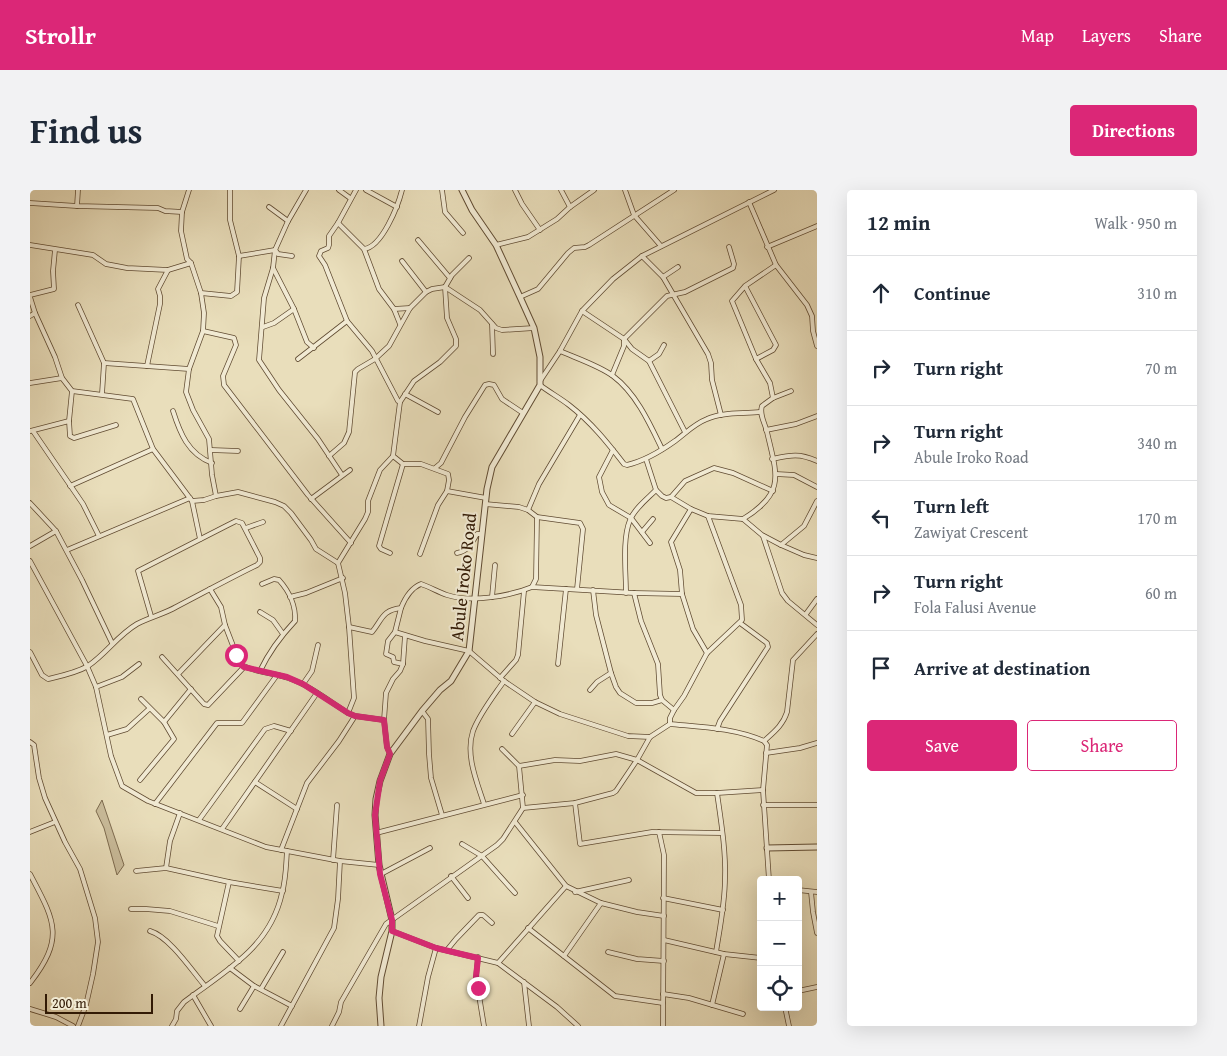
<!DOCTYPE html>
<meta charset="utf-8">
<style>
body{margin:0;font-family:"Gentium Book Plus",serif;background:#f2f2f3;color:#1f2937}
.controls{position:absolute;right:15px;bottom:15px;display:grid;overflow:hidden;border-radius:5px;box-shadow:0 5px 20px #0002}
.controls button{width:45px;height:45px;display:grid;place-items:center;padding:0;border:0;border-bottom:1px solid #e0e1e3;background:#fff;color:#1f2937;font:25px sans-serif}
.scale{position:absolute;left:15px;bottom:12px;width:108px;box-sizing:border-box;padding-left:5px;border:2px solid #321a05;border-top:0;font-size:14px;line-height:18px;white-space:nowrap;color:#321a05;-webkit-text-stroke:4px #f1ead3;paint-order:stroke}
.stop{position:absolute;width:15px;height:15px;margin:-11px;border:4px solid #db2777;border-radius:50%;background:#fff}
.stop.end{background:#db2777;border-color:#fff;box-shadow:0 1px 5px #0008}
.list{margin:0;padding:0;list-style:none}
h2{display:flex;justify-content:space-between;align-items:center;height:65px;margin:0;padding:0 20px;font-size:21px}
h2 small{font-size:16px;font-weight:400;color:#747a83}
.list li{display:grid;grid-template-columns:32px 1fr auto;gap:15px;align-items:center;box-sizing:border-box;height:75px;padding:0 20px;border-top:1px solid #e0e1e3}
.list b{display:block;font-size:19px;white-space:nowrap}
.list p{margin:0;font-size:16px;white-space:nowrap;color:#747a83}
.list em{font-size:16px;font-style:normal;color:#747a83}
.actions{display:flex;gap:10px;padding:15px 20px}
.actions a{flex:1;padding:11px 0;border:1px solid #db2777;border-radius:5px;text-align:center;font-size:18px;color:#db2777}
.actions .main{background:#db2777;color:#fff}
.icon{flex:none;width:28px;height:28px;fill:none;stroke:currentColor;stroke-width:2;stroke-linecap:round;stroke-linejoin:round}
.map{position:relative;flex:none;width:787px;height:836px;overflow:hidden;border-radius:5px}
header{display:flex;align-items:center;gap:30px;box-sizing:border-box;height:70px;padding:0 25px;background:#db2777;color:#fff}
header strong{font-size:24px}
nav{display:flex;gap:28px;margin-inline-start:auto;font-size:18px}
.intro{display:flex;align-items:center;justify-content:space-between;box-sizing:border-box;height:120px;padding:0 30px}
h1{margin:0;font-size:35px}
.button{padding:12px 22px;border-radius:5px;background:#db2777;color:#fff;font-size:18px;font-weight:700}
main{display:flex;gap:30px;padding:0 30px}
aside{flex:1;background:#fff;border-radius:5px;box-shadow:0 5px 20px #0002}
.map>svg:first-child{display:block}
.green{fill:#cabd9c;stroke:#7e6c50}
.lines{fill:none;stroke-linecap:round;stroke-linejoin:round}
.minor-casing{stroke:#604b32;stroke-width:5.5}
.tertiary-casing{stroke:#604b32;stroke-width:7}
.minor{stroke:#f1ead3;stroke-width:4}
.tertiary{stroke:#f1ead3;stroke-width:5}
.route{stroke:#db2777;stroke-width:6}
.labels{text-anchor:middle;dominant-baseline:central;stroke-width:4;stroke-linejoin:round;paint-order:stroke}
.street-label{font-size:18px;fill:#321a05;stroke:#f1ead3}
</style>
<header>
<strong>Strollr</strong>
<nav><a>Map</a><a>Layers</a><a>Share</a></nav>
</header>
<div class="intro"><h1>Find us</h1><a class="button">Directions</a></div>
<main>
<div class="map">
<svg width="787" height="836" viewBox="0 0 787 836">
<rect width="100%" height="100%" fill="#e9debb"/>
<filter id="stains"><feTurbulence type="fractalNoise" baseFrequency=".004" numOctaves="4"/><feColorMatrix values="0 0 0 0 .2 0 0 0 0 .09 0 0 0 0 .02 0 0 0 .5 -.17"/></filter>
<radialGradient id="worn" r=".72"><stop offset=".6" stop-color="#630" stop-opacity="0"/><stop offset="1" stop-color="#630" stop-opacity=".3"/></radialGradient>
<polygon class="green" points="72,610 94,675 87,685 74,638 66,621"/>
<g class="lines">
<g class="minor-casing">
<g id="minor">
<polyline points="159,0 152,22 151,41 157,69 161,73 171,103 174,123 173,141 159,179 156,202 163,220 179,249 182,285 186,306"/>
<polyline points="276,0 258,31 245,60 243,78 234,108 229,170 249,200 288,249 312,285"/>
<polyline points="309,0 320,8"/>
<polyline points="326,0 308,33 299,46 299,55 298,58 291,61 289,66 295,75 317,131 342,161 368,211 370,212"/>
<polyline points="336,0 367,17"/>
<polyline points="412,0 415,22 433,43"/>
<polyline points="485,0 492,14 510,40"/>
<polyline points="531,0 540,17"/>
<polyline points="595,0 604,25 631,56"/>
<polyline points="719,12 746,75 777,115 782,126 783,141 787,156"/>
<polyline points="0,13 47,16 128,18 135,21 152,22"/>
<polyline points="47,16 48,0"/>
<polyline points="239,17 258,31"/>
<polyline points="308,33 334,59 349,99 364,119 370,134"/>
<polyline points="388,50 420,88"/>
<polyline points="0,55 63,65 76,74 97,78 138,80 161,73"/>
<polyline points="466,55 498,47 527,29 540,17 564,0"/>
<polyline points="737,57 787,36"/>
<path d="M334 59C352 57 368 16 372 0"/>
<polyline points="209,66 245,60 248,64 262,66"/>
<polyline points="612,66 633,87 678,164 681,173 682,190 691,225"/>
<polyline points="372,71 396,102"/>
<polyline points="243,78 264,119 277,152 284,158"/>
<polyline points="633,87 648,77"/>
<polyline points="715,96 746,155 743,160 726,169 702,111 715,96 746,75"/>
<polyline points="171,103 201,106 207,102 209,66 200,30 200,0"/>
<polyline points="0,105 24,99 23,81 25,60"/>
<polyline points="0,107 5,123"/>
<polyline points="490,107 508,99 538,63 544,58 555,57 559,55 644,0"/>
<polyline points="48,115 74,173 72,204"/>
<polyline points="364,119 380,118"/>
<polyline points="552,121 594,149 602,159 619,171 655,242"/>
<polyline points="0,126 5,123 25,167 32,188 42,201 103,209 123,259 162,311 174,310 186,306 208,302 245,312 254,316 261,323 281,350 286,359 308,373 315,403 319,437 324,508 318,523 325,526 354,530 357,557 360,564"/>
<polyline points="462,134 463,164"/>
<polyline points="233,137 244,133 264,119"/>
<polyline points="173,141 204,148 206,155 193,186 194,195 278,305 321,353"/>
<path d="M530 161C546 168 570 176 583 186 606 203 620 234 632 259"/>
<polyline points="268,169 317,131"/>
<polyline points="726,169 740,193 743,208"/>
<polyline points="619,171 629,164 634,155"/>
<polyline points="74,173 159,179"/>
<polyline points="117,176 130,114 130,106 128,99 138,80"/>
<polyline points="582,185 594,156 594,149 637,106 655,102 703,78 704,74 699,57"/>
<polyline points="510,191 530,161 552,121 583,89 612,66 744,0"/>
<polyline points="0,193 32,188"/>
<path d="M510 195C519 202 530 208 539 215 561 232 577 252 594 274L597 275C614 271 631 261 645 251 656 243 664 234 677 229 691 222 714 224 730 222"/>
<polyline points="375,204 408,222"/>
<path d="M143 221C150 243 158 264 182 273"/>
<polyline points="39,231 40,246 44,248 86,235"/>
<polyline points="736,240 766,234 787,226"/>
<polyline points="0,241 39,231 42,201"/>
<polyline points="3,241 53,314 69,346"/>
<polyline points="181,260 208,261"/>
<polyline points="583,260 569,287 572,302 579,315 601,328 620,353"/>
<polyline points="299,266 314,253 319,242 325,182 328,179 345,169 359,156 380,118 396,102 402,99 415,97 450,120 466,138 472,140 504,138"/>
<polyline points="363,266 373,274 391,274 418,284 419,290 417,301 408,315 390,364"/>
<polyline points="616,269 626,300 632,306 636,308 641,307 661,319 678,326 713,329 732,345 751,355 774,365 787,368"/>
<path d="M742 269C761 265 769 263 787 271"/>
<polyline points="405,278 411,273 435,227 455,195 459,194 464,195 472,209 493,223"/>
<polyline points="746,284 764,285 787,297"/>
<polyline points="40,296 123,259"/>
<polyline points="417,301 456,308"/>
<polyline points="641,307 655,291 684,278 703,283 743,301"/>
<polyline points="281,309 320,280"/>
<polyline points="162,311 170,349"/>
<polyline points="0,313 26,341 52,390 82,453"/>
<polyline points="455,314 489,317 498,320 507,327 550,333 553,339 547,399"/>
<polyline points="661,319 641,352 650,380 652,404 663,439 677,463"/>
<polyline points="498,320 509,294 550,225"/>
<path d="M713 329C756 303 747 285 737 242 735 233 729 225 732 216L743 208 761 201"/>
<polyline points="216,338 233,332"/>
<polyline points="612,342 623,329"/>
<polyline points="733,346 752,403 758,411 787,435"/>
<polyline points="751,355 774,336 787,311"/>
<polyline points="0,356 26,341"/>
<polyline points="37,360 160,308"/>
<polyline points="360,363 351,359 349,356 373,274"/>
<path d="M427 363C438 361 442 353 447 344H451"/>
<polyline points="0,371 57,476 66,497 81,566 92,596 118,611 236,657 310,671 349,675"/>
<polyline points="308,373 335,329 338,322 338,311 350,280 363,266 370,212 384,191 410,172 426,156 426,149 417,128 415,97 422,85 439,68"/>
<polyline points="502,397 506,389 507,327"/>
<path d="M180 399 191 417 195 435 210 474C224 483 242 482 258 488 279 495 299 511 318 523"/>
<polyline points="563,400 566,425 581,483 586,497 590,503 606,513 622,513 632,510"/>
<path d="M596 403C596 382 592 349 600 330 605 318 617 309 626 300"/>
<polyline points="604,403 652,404"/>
<polyline points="260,407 276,403 313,388"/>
<polyline points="462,407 465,375"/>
<polyline points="371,418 365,442 358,451 356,464 363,467 364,472 373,474"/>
<polyline points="230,422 243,430 253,444"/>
<polyline points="776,424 787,409"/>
<path d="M319 437 342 442C352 430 352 420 371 418 375 408 381 398 391 394 400 397 408 402 417 405 441 413 480 406 502 397L604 403 611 431 628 474 630 505 632 510 644 520"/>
<path d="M365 442 395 451 439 461 474 491 505 512 530 524 598 546 620 547 640 534C671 537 705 538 734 551L737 555 733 600 739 690"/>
<path d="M0 462 12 485 18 489C31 486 46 483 58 476 76 464 88 445 107 434 120 427 134 424 146 417 173 403 200 388 227 375L230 372V368L212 333 206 331 198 335 108 381 121 426"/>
<polyline points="132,467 174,514 178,515 214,477"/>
<polyline points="528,474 536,399"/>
<path d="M230 481C239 462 250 447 265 431 266 416 259 401 249 390L244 389 232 394"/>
<polyline points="148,484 195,435"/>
<polyline points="470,488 486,470 488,465 494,401"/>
<polyline points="273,494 282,481 288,455"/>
<polyline points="66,497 92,487 109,474"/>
<polyline points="560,500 567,492 581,483"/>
<polyline points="392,521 398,529 399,564 401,588 412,625"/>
<polyline points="354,530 356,503 363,489 370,481 373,474 375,446"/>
<polyline points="134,532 161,499"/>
<polyline points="640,534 640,528 644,520 654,506 677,463 712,430 711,415 678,326"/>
<polyline points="687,539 690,531 738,457 737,453 710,433"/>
<polyline points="482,544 505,512"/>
<polyline points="77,545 97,539 119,519"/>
<path d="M734 551C744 542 753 535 757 522L763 470 787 444"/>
<polyline points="0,552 4,555 9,588 15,608 35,652 50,679 65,728 68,752 63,784 56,815 48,836"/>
<polyline points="472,559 489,576 493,618"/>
<polyline points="736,563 770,558 787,553"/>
<polyline points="489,576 525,570 550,571 586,564 607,570 666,603 687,603 733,600"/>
<polyline points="110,590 144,549 134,532 111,509"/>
<polyline points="225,592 267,619"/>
<polyline points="545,613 550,654 622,642 692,643"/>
<polyline points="125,614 187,533 212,533 247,485"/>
<path d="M454 614C447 592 435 565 443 541 450 523 463 507 474 491"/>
<polyline points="733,615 787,615"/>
<polyline points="169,630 235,539 244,536 261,541"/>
<polyline points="485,632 536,696 571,713 607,722 634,726"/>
<polyline points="192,639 287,503"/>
<polyline points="0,642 25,632"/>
<polyline points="629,642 634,665 633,836"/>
<polyline points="346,643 493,605"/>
<polyline points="432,654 452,666 485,703"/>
<polyline points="251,660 277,593 309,551 325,526"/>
<polyline points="303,670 307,615"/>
<polyline points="136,678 140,651 150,623"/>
<polyline points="106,681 136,678 199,692 253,701"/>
<path d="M0 684C24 730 36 747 0 793"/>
<polyline points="351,684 400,658"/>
<polyline points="421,686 438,708"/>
<polyline points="199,692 187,746 190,751 209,771"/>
<polyline points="768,700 787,702"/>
<polyline points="545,702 599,690"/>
<polyline points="781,702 783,722 787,743"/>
<polyline points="633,708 693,720"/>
<polyline points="101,719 116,719 140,721 188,736"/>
<polyline points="498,738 585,806 633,813"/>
<path d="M120 741C140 747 162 781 175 796"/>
<polyline points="362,741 406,758 468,773 527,817 548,836"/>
<polyline points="634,750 694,764 731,768"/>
<polyline points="417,760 426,749 449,725 453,725 462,733"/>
<polyline points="578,762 607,769 634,771"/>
<path d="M686 762C690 737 695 713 695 688 696 661 691 631 687 603"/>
<polyline points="534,766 571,713"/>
<polyline points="448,767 446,787 454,836"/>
<polyline points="468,773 536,696"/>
<polyline points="200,778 224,796 262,816"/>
<polyline points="494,792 499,836"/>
<polyline points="231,799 253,762"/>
<polyline points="768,801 787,797"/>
<polyline points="633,804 659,808 713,824"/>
<polyline points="163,805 181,836"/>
<polyline points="682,815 694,764"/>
<polyline points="755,817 759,836"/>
<polyline points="0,819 26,827 43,836"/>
<polyline points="210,819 224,796"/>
<path d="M142 836 146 829 147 821 154 812C195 781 240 758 252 703 256 689 256 675 257 661"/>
<polyline points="251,836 304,738 308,709 310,671"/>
<polyline points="302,836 309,822 311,812 356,734 467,655 473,649 493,618 545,613 583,603 586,601 607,570 620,547"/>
<polyline points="389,836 398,787 406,758"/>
</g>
</g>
<g class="tertiary-casing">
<g id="tertiary">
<polyline points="737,658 787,657"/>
<polyline points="351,836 349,808 351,787 362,741 362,730 349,675 345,625 346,609 350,591 360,564 392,521 410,500 421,491 439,461 457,299 462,277 510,195 510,167 504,138 490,107 466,55 442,20 432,0"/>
</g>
</g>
<use href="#minor" class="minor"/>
<use href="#tertiary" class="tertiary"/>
</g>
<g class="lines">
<polyline class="route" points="206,465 210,474 214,477 257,487 273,494 318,523 325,526 354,530 357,557 360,564 350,591 345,625 350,684 362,730 362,741 406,758 448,768 446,787 448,798"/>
</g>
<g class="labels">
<g class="street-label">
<text transform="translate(433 387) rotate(-84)">Abule Iroko Road</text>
</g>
</g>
<rect width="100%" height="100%" filter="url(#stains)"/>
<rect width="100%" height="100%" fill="url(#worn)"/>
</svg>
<div class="controls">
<button>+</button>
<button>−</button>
<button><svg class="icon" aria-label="locate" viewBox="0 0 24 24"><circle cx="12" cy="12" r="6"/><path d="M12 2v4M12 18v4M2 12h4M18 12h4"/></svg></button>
</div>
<div class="scale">200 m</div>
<div class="stop" style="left:206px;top:465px"></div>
<div class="stop end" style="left:448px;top:798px"></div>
</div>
<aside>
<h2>12 min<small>Walk · 950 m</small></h2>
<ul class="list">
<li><svg class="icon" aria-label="ahead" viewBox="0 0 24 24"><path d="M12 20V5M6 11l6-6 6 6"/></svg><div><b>Continue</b></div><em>310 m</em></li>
<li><svg class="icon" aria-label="right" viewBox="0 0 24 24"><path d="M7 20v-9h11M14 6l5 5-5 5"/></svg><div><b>Turn right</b></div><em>70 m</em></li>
<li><svg class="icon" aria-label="right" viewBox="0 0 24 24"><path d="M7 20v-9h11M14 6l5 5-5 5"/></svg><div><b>Turn right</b><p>Abule Iroko Road</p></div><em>340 m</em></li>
<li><svg class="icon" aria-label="left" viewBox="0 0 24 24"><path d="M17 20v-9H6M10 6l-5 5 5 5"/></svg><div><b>Turn left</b><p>Zawiyat Crescent</p></div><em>170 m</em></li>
<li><svg class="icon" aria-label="right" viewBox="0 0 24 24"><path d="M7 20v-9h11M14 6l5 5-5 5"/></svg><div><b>Turn right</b><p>Fola Falusi Avenue</p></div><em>60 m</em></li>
<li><svg class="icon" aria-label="arrive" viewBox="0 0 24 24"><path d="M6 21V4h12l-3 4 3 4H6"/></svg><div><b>Arrive at destination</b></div></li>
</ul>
<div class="actions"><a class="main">Save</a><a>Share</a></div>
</aside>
</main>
